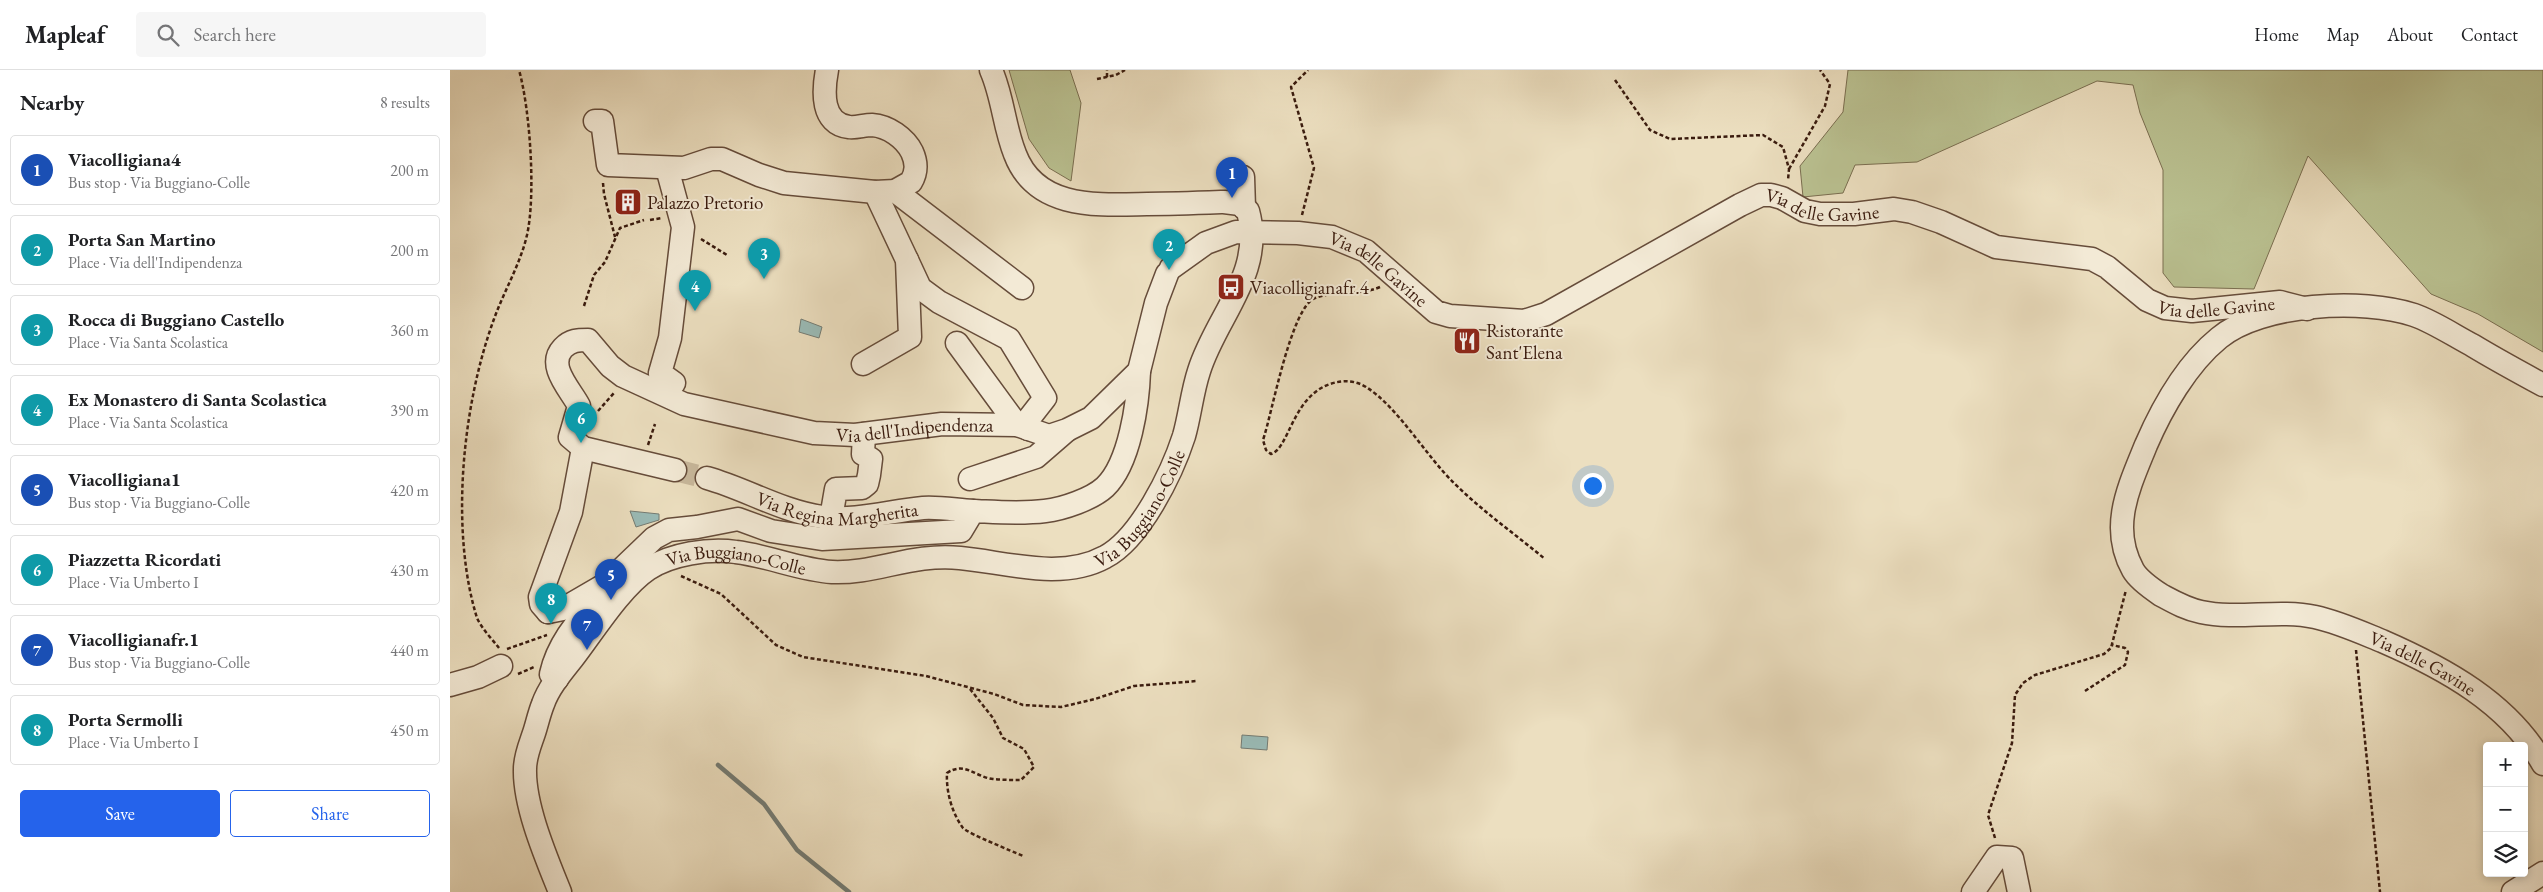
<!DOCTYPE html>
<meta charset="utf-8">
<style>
body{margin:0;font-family:"EB Garamond",serif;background:#f6f6f6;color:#202124}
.controls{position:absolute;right:15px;bottom:15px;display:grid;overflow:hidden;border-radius:5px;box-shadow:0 2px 8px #0003}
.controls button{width:45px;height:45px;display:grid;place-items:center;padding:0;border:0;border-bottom:1px solid #e0e0e0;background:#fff;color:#202124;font:25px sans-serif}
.you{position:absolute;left:1142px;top:415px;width:18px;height:18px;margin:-12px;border:4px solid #fff;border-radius:50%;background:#1a73e8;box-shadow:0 0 0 8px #1a73e833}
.badge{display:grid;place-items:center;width:32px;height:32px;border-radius:50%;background:#2563eb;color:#fff;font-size:16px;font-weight:700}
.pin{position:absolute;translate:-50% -41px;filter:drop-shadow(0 1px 2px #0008)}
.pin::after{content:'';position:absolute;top:26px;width:18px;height:15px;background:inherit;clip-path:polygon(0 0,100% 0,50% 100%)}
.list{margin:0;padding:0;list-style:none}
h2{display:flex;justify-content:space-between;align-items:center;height:65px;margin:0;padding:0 20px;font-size:21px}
h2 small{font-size:16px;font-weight:400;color:#757577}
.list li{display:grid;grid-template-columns:32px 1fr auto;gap:15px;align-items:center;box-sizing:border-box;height:70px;margin:0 10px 10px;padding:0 10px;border:1px solid #e0e0e0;border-radius:5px}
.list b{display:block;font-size:19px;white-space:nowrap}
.list p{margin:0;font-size:16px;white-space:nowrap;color:#757577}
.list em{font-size:16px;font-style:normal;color:#757577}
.actions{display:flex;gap:10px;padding:15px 20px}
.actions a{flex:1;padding:11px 0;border:1px solid #2563eb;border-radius:5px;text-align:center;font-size:18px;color:#2563eb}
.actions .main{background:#2563eb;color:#fff}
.icon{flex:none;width:28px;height:28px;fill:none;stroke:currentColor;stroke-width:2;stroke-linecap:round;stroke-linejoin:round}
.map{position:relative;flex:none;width:2093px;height:822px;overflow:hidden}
header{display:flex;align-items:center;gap:30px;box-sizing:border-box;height:70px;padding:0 25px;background:#fff;border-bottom:1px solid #e0e0e0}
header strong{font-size:24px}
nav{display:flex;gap:28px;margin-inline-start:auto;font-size:18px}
.search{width:350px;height:45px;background:#f6f6f6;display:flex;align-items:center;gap:12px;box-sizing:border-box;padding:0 18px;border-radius:5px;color:#757577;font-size:19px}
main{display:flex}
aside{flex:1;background:#fff}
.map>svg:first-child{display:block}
.green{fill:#bac191;stroke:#7a6e50}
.water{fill:#9abcb8;stroke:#747c74}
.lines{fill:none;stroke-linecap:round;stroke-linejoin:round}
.stream{stroke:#747c74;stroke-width:4.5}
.minor-tunnel{stroke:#c8b89c;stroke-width:22;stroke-dasharray:22 11;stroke-linecap:butt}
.minor-casing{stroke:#664c3a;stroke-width:25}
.path{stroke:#3a1b0e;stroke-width:2.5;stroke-dasharray:4 2.5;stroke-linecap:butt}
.minor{stroke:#f3ead6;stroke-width:22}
.labels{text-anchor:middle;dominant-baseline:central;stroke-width:4;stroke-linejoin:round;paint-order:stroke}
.poi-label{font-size:19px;fill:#3a1b0e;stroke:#f3ead6;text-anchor:start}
.street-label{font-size:19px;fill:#3a1b0e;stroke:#f3ead6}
</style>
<header>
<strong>Mapleaf</strong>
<div class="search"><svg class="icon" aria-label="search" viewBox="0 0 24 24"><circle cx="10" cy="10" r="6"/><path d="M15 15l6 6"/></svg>Search here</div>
<nav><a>Home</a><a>Map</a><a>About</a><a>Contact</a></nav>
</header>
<main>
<aside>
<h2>Nearby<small>8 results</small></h2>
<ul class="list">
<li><span class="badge" style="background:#1a4fb4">1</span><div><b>Viacolligiana4</b><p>Bus stop · Via Buggiano-Colle</p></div><em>200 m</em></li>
<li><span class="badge" style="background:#0f9aa8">2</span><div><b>Porta San Martino</b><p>Place · Via dell'Indipendenza</p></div><em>200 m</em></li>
<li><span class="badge" style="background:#0f9aa8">3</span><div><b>Rocca di Buggiano Castello</b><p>Place · Via Santa Scolastica</p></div><em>360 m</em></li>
<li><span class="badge" style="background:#0f9aa8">4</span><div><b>Ex Monastero di Santa Scolastica</b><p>Place · Via Santa Scolastica</p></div><em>390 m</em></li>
<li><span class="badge" style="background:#1a4fb4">5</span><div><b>Viacolligiana1</b><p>Bus stop · Via Buggiano-Colle</p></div><em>420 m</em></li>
<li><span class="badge" style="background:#0f9aa8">6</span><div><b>Piazzetta Ricordati</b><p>Place · Via Umberto I</p></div><em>430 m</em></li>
<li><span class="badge" style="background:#1a4fb4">7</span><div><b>Viacolligianafr.1</b><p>Bus stop · Via Buggiano-Colle</p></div><em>440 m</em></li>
<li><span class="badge" style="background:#0f9aa8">8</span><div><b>Porta Sermolli</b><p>Place · Via Umberto I</p></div><em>450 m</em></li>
</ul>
<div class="actions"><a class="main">Save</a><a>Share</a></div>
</aside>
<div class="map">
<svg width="2093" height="822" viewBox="0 0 2093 822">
<rect width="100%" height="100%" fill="#ecdfc0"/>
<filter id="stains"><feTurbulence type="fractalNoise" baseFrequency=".004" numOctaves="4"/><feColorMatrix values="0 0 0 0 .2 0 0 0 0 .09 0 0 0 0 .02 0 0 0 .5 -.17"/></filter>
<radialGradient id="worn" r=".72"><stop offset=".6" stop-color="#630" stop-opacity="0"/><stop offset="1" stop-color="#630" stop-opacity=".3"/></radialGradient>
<g class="green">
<polygon points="559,0 620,0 631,33 621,111 599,98 579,69"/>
<polygon points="1398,0 2093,0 2093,282 2028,244 1981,224 1858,86 1804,219 1724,217 1713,203 1713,100 1690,43 1683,15 1647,11 1467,92 1405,95 1393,123 1353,127 1350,96 1393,42"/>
</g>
<g class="water">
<polygon points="351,249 372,257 369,268 349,262"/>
<polygon points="180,441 209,444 209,450 186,457"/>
<polygon points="792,665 818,667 817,680 791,678"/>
</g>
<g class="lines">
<polyline class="stream" points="268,695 314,734 347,780 399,822"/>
<polyline class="minor-tunnel" points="225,400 257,408"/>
<g class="minor-casing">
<g id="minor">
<path d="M145 51H152L158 95 234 98 261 89H272L309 105 334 113 425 122 445 121 461 112C467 102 467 93 462 82 455 68 438 56 422 55 414 55 406 58 399 57 371 54 373 21 377 0"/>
<polyline points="217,98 233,157 220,268 210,303 224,313"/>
<polyline points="793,107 794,138"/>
<polyline points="445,121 572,218"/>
<polyline points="457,190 470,218 489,232 559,269 595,328 577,351 578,359"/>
<path id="s1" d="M721 198 756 173 786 162 848 163 882 167 916 181 986 242 1000 246 1074 251 1096 244 1290 135 1311 125H1321L1332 128 1355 141 1370 144H1404L1444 139 1462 142 1491 152 1546 177 1642 189 1657 197 1697 230 1715 238 1742 241 1830 232 1857 239"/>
<polyline points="507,273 567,355"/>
<polyline points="413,294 460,267 457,190 425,122"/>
<path id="s2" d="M2093 315C2069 302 2045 289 2022 275 2003 265 1984 252 1964 245 1913 228 1811 233 1769 268 1737 294 1712 338 1696 375 1679 417 1659 457 1683 500 1688 509 1702 519 1711 525 1724 532 1736 539 1751 542 1788 550 1828 539 1865 547 1888 552 1910 562 1932 571 1994 598 2059 633 2093 694"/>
<path id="s3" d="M225 400 133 378 120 367 129 336C121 320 96 296 113 278 121 270 128 270 138 270L160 296 173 306 234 334 364 363 405 365 492 354 567 355 599 366 617 360 641 348 689 301 706 233 717 204"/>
<path id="s4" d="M257 408C296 419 331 441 372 447 405 452 440 441 473 438 490 437 506 440 523 441"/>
<polyline points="520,409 586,387 616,361"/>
<polyline points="381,448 386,419 412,418 417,414 419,405 421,389 413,384 414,364"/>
<path d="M98 542 113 539 156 514 204 468 219 460 247 457 288 449 321 461 372 469 511 461 523 441C547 442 571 444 595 441 613 439 642 429 655 417 680 393 688 333 689 301"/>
<polyline points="98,542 91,534 90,527 121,442 133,378"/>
<path d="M107 609 101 604C108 572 131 545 155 523"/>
<polyline points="0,615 28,607 51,596"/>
<path id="s5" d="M110 822C96 787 74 736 75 699 75 686 80 675 84 663 87 654 89 644 93 634 99 617 112 602 123 588 143 562 171 517 198 499 221 484 259 478 286 482 319 486 350 500 382 502 425 504 462 483 510 488 555 492 611 511 655 487 690 469 722 403 734 366 740 345 742 322 749 301 766 246 815 203 798 141L790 134 774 132C748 133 723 134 697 134 648 135 586 140 565 84 554 57 553 27 541 0"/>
<polyline points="1523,822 1547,787 1562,788 1569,822"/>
<polyline points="2063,822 2093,803"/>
</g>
</g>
<g class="path">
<polyline points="657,7 657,0"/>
<polyline points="647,9 666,5 675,0"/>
<polyline points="1165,10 1200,60 1220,69 1313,65 1333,77 1339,99 1338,110"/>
<polyline points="1339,99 1375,36 1380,14 1370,0"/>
<polyline points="153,113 154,124 165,167"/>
<polyline points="852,145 864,98 841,17 858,0"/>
<polyline points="200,150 212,148"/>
<polyline points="251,169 277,185"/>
<path d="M930 217C909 226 886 220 865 228 841 237 822 344 813 370L816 380 821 384C839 379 842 327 880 314 892 310 905 310 916 317 948 337 976 386 1004 413 1032 441 1065 464 1095 489"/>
<polyline points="134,236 144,205 155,192 170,158 194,150"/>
<polyline points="148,341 164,323"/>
<polyline points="198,375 205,354"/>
<polyline points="231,506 271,524 326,575 353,587 476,606 544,624 573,635 611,637 645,629 684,616 747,611"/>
<path d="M49 578C42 569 32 559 27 548 0 461 12 336 44 249 54 221 70 195 77 165 86 125 80 39 69 0"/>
<polyline points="57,579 97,565"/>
<polyline points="1906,580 1930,822"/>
<polyline points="68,604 84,597"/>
<path d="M520 619 543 648 553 668 574 679 584 697 571 710C562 710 552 710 543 709 525 707 515 691 497 703 496 722 502 743 513 758 519 764 562 781 573 786"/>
<polyline points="1635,621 1675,595 1678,582 1675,578 1662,575"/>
<polyline points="1545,768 1538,745 1562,673 1565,625 1573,613 1585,605 1654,584 1661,578 1676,520"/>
</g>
<use href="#minor" class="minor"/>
</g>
<defs>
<g id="building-square" transform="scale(1.4375)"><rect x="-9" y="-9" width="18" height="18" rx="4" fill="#8f2418" stroke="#f3ead6"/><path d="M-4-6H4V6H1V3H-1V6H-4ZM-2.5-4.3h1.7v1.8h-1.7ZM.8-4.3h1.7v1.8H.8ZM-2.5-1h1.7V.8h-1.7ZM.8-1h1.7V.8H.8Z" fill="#fff"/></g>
<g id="bus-square" transform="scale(1.4375)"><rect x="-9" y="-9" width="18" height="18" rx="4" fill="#8f2418" stroke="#f3ead6"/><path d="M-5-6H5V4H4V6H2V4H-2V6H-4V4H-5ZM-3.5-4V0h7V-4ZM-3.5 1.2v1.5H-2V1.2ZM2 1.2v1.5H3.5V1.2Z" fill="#fff"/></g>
<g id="restaurant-square" transform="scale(1.4375)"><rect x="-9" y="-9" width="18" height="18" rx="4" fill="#8f2418" stroke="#f3ead6"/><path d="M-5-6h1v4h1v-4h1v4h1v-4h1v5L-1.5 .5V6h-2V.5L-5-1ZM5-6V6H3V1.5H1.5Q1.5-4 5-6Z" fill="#fff"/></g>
</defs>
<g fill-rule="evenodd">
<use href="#building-square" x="178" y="132"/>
<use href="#bus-square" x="781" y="217"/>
<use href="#restaurant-square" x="1017" y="271"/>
</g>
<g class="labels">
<g class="poi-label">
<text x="197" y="132">Palazzo Pretorio</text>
<text x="800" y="217">Viacolligianafr.4</text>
<text x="1036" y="260">Ristorante<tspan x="1036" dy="22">Sant'Elena</tspan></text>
</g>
<g class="street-label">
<text stroke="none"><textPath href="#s1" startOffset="722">Via delle Gavine</textPath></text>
<text stroke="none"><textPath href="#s1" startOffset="228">Via delle Gavine</textPath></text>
<text stroke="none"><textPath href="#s1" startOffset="1142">Via delle Gavine</textPath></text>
<text stroke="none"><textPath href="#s3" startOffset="588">Via dell'Indipendenza</textPath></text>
<text stroke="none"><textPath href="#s4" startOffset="136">Via Regina Margherita</textPath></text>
<text stroke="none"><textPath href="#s5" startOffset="895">Via Buggiano-Colle</textPath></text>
<text stroke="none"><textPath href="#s5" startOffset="460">Via Buggiano-Colle</textPath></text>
<text stroke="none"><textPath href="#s2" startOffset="924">Via delle Gavine</textPath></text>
</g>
</g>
<rect width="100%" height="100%" filter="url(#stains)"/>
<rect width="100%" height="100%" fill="url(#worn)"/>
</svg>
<div class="controls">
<button>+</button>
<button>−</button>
<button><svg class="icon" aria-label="layers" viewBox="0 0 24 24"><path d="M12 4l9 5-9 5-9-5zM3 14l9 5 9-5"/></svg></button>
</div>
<div class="you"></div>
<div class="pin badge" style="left:782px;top:128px;background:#1a4fb4">1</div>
<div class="pin badge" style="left:719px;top:200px;background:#0f9aa8">2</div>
<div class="pin badge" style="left:314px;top:209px;background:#0f9aa8">3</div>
<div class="pin badge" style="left:245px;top:241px;background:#0f9aa8">4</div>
<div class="pin badge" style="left:161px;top:530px;background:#1a4fb4">5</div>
<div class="pin badge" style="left:131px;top:373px;background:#0f9aa8">6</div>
<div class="pin badge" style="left:137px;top:580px;background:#1a4fb4">7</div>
<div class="pin badge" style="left:101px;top:554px;background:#0f9aa8">8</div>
</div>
</main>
